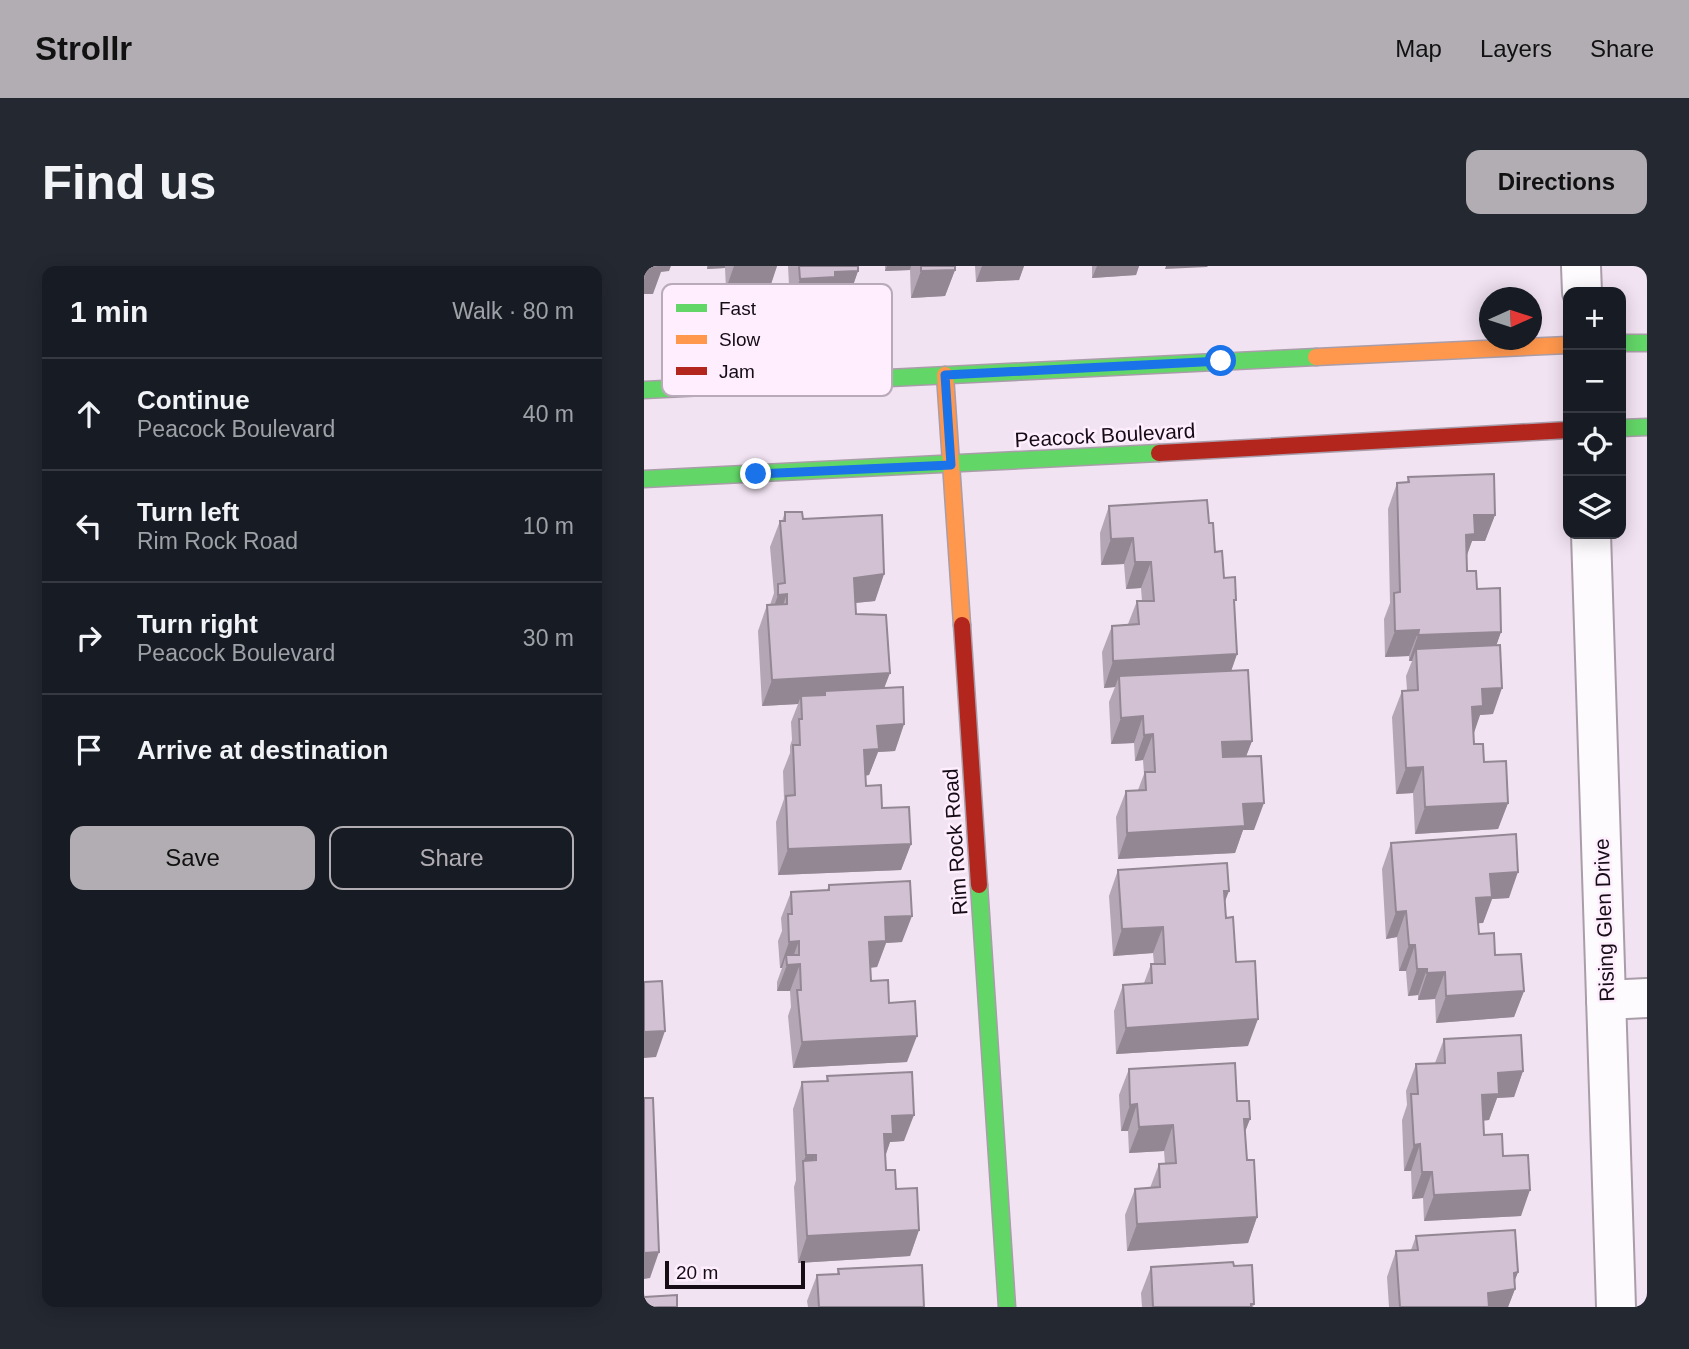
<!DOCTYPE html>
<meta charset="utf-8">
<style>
body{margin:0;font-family:Helvetica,sans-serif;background:#242831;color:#f1f3f6}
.controls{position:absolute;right:21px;top:21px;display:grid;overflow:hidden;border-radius:14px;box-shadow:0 4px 18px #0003}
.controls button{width:63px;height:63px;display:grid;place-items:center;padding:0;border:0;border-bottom:2px solid #363941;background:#171b24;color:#f1f3f6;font:35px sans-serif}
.compass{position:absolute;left:835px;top:21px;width:63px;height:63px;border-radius:50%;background:#171b24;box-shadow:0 4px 18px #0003;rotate:87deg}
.scale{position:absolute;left:21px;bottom:18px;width:140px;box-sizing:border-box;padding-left:7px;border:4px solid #150c15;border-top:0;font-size:19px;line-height:24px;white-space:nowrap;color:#150c15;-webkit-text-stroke:5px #feeefe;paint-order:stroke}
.stop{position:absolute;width:21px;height:21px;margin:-16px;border:5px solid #1a73e8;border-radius:50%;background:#fff}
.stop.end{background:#1a73e8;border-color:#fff;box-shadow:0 2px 7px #0008}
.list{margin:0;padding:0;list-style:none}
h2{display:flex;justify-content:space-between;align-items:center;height:91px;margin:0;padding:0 28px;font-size:30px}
h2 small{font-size:23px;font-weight:400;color:#9ea1a6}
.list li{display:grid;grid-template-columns:46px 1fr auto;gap:21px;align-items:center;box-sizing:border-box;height:112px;padding:0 28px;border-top:2px solid #363941}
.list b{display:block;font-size:26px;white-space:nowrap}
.list p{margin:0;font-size:23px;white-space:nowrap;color:#9ea1a6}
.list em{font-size:23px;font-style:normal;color:#9ea1a6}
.actions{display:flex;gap:14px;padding:21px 28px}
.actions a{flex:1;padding:16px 0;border:2px solid #b1adb3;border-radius:14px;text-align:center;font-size:24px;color:#b1adb3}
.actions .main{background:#b1adb3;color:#111}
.icon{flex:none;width:38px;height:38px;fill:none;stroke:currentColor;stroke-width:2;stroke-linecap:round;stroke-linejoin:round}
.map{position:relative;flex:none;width:1003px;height:1041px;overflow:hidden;border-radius:14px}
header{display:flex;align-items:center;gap:42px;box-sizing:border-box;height:98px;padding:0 35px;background:#b1adb3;color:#111}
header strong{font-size:33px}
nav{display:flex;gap:38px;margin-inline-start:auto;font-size:24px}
.intro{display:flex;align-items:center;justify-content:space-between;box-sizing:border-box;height:168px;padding:0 42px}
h1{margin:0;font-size:49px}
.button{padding:18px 32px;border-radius:14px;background:#b1adb3;color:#111;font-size:24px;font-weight:700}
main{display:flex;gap:42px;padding:0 42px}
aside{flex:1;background:#171b24;border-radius:14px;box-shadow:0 4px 18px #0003}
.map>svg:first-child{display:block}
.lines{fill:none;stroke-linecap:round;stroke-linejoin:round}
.street-casing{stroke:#a99da9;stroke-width:42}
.fast-casing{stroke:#a99da9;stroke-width:19}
.slow-casing{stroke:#a99da9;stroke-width:19}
.jam-casing{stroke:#a99da9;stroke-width:19}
.street{stroke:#fdfbfd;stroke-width:38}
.fast{stroke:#63d668;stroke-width:16}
.slow{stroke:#ff974d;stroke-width:16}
.jam{stroke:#b3261e;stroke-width:16}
.wall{fill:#b5a6b5}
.shaded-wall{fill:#938793}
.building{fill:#d2c1d2;stroke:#938793;stroke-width:2}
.route{stroke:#1a73e8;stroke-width:9}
.labels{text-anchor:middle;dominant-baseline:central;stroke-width:5;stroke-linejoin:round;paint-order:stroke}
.street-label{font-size:21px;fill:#150c15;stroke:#feeefe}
.key{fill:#feeefe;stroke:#b8aab8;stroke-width:2}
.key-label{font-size:19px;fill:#150c15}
</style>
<header>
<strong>Strollr</strong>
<nav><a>Map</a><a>Layers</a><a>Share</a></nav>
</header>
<div class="intro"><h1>Find us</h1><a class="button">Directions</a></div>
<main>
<aside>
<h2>1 min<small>Walk · 80 m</small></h2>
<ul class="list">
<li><svg class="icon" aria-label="ahead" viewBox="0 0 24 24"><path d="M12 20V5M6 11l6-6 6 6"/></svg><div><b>Continue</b><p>Peacock Boulevard</p></div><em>40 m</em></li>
<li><svg class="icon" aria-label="left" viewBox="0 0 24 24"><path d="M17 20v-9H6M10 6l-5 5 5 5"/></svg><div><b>Turn left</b><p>Rim Rock Road</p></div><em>10 m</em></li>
<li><svg class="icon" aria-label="right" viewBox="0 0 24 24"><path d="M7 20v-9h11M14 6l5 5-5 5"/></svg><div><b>Turn right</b><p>Peacock Boulevard</p></div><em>30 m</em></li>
<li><svg class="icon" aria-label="arrive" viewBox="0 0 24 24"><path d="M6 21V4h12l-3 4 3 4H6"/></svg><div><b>Arrive at destination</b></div></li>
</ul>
<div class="actions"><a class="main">Save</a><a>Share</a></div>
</aside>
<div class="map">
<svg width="1003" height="1041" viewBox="0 0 1003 1041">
<rect width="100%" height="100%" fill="#f2e3f2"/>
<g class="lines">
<g class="street-casing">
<g id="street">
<polyline points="937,0 938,26"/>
<polyline points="947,268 972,1041"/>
<polyline points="962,734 1003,732"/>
</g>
</g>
<g class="fast-casing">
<g id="fast">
<polyline points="977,77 1003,77"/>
<polyline points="0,124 672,91"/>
<polyline points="977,162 1003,161"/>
<polyline points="0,213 515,187"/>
<polyline points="335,619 363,1041"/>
</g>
</g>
<g class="slow-casing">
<g id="slow">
<polyline points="672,91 924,79"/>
<polyline points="301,109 318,359"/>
</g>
</g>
<g class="jam-casing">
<g id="jam">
<polyline points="515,187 924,164"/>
<polyline points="318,359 335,619"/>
</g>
</g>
<use href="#street" class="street"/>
<use href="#fast" class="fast"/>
<use href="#slow" class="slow"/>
<use href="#jam" class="jam"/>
</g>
<g class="wall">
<polygon points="63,0 133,0 126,21 82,23 81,2 63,3"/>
<polygon points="144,0 214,0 214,5 205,31 184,32 182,37 146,39"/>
<polygon points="241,0 311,0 311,4 301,30 267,32 266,4 241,5"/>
<polygon points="331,0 380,0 375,14 332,16"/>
<polygon points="448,0 495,0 492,9 448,12"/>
<polygon points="764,211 851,249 841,275 828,275 822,292 823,305 857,366 852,379 849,448 836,449 829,467 830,478 864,537 854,563 771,568 769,527 752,528 748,451 758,425 763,424 762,410 768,395 765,395 765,390 741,391 740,353 746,337 744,243 753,217 763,216"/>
<polygon points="465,240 565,257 571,286 590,340 593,388 587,405 608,475 602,490 610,564 599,564 591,587 474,593 472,551 482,525 494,524 500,508 499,494 491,495 490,477 467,478 465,436 471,421 460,422 458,386 468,360 484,358 493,335 498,335 497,322 482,323 480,298 457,299 456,267"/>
<polygon points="141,246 159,253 240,308 231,335 211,337 212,348 241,422 260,458 251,485 234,486 225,509 221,510 222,520 238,542 267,578 257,604 134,609 132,556 140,533 139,505 146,487 146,480 148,474 147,456 154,438 118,440 114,365 123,339 126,339 130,327 126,281 136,255 138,255"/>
<polygon points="747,577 865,632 848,633 839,657 834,657 835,668 880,725 870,751 792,757 791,733 774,734 774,729 764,730 762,705 755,705 753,671 742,673 738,603"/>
<polygon points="474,604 581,636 582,652 592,696 604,780 472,788 470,745 479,719 500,717 507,698 510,698 509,687 469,690 465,630"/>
<polygon points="185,619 258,676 242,677 233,701 227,702 227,715 245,737 263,796 149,802 144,750 147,741 146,725 133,725 133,716 138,702 136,702 134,675 138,665 137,652 147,626 183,624"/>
<polygon points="800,773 879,805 870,831 853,832 845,854 839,855 840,869 859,890 877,950 780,955 779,932 768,933 767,905 760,905 758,854 763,839 762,825 772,798 791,797"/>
<polygon points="485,803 593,835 606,853 601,865 603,894 613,951 604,977 483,985 481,949 491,923 506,922 515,898 521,898 520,885 485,887 484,865 477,865 475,829"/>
<polygon points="183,810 260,875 246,876 241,890 242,904 275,964 266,990 154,997 150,921 152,914 149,843 158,816 182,815"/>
<polygon points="772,970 874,1006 870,1016 871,1023 864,1041 745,1041 743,1011 752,985 767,984"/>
<polygon points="590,1000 610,1038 609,1041 498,1041 497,1027 507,1001"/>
<polygon points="194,1003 280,1041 164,1041 163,1035 173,1009 193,1008"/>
</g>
<g class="shaded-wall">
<polygon points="9,0 27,0 25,5 17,6 9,28 0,28 0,2"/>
<polygon points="64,0 81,0 81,2 63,3"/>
<polygon points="90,0 133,0 126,21 82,23"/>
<polygon points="243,0 267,0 266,4 241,5"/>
<polygon points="338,0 380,0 375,14 332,16"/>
<polygon points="453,0 495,0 492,9 448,12"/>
<polygon points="522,0 564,0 563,1 521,3"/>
<polygon points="311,4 301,30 267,32 277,5"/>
<polygon points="214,5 205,31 184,32 182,37 146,39 156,13 191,6"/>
<polygon points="830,249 851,249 841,275 828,275 821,294 812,295"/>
<polygon points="489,272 480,298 457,299 467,273"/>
<polygon points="491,296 507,296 497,322 482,323"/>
<polygon points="240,308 231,335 200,338 210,312"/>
<polygon points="143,328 133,355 125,355 134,329"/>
<polygon points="775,364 765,390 741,391 751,365"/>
<polygon points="857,366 848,392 772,383 768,395 765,395 774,369"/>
<polygon points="593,388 584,414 475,410 471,421 460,422 469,395"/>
<polygon points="246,407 236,433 181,429 181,425 177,437 157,430 154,438 118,440 128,414"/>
<polygon points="858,422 849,448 836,449 830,467 818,467 828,441 838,423"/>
<polygon points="499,450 490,477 467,478 477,452"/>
<polygon points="260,458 251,485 234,486 225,509 210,510 220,484 233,460"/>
<polygon points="509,468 499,494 491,495 500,469"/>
<polygon points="608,475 598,501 569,503 578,476"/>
<polygon points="779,501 769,527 752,528 762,502"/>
<polygon points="620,537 610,564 599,564 591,587 474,593 483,567 599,538"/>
<polygon points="864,537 854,563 771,568 781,541"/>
<polygon points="267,578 257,604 134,609 144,583"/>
<polygon points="874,606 865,632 848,633 839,657 823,658 832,632 846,608"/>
<polygon points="580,625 585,625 575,651"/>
<polygon points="762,645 753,671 742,673 752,646"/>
<polygon points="268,650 258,676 242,677 233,701 216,702 225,676 241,651"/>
<polygon points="519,661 509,687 469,690 478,663"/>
<polygon points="155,675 146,699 156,698 146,725 133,725 143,699 142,689 138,702 136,702 145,676"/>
<polygon points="765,679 771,679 762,705 755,705"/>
<polygon points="773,703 783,703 774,729 764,730"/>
<polygon points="801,706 791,733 774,734 783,707"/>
<polygon points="880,725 870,751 792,757 802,730"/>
<polygon points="614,753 604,780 472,788 482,762"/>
<polygon points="21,765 12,791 0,792 0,766"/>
<polygon points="273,770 263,796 149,802 158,776"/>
<polygon points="879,805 870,831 853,832 845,854 828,855 838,829 854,807"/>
<polygon points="493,838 484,865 477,865 486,839"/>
<polygon points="270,849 260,875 246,876 240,894 240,868 248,850"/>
<polygon points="600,853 606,853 596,879"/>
<polygon points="529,859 520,885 485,887 495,861"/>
<polygon points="776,878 767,905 760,905 770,879"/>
<polygon points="162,889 172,889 162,915 159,897"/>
<polygon points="778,906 788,906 779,932 768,933"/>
<polygon points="886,924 877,950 780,955 790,929"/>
<polygon points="613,951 604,977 483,985 493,958"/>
<polygon points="275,964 266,990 154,997 163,970"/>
<polygon points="15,986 6,1012 0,1013 0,987"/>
<polygon points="874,1006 867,1024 871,1023 864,1041 838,1041 844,1027 870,1007"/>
</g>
<g class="building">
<polygon points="0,0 18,0 19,1 0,2"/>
<polygon points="155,0 214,0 214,5 191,6 191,11 156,13"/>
<polygon points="277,0 311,0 311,4 277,5"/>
<polygon points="850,208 851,249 830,249 831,268 822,269 823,305 832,305 833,323 856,322 857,366 774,369 775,364 751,365 750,327 756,326 753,217 765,216 764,211"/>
<polygon points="563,234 565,257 569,257 571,286 578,285 580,312 591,311 592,334 590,334 593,388 469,395 468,360 495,358 493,335 510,335 507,296 491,296 489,272 467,273 465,240"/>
<polygon points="141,246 158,246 159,253 238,249 240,308 210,312 212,348 242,349 246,407 128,414 123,339 143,338 143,328 134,329 134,318 141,317 136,255 141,255"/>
<polygon points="856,379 858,422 838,423 839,440 828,441 830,478 839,478 840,496 862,495 864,537 781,541 779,501 762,502 758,425 774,424 772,383"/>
<polygon points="604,404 608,475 578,476 579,491 617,490 620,537 599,538 601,560 483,567 482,525 502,524 501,506 511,506 509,468 500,469 499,450 477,452 475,410"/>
<polygon points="259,421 260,458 233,460 235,483 220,484 222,520 237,519 238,542 265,541 267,578 144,583 142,530 151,529 149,479 156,479 155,453 158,453 157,430 181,429 181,425"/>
<polygon points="872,568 874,606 846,608 848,631 832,632 835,668 850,667 851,689 877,688 880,725 802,730 801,706 783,707 783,703 773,703 771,679 765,679 762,645 752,646 747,577"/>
<polygon points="583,597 585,625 580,625 582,652 589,651 592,696 611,695 614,753 482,762 479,719 508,717 507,698 521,698 519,661 478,663 474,604"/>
<polygon points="266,615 268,650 241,651 242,675 225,676 227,715 244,714 245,737 271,735 273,770 158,776 153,724 157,724 156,698 143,699 142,689 155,689 155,675 145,676 144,648 148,648 147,626 185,624 185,619"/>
<polygon points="18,715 21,765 0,766 0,716"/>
<polygon points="877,769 879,805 854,807 855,828 838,829 840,869 858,868 859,890 884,889 886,924 790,929 788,906 778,906 776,878 770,879 767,828 774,828 772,798 801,797 800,773"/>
<polygon points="591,797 593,835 605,835 606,853 600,853 603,894 610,894 613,951 493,958 491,923 516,921 515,898 532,897 529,859 495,861 493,838 486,839 485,803"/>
<polygon points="268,806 270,849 248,850 249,868 240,868 242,904 251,904 252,923 273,922 275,964 163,970 159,895 172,894 172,889 162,889 158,816 184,815 183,810"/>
<polygon points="0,832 9,832 15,986 0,987"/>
<polygon points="871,964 874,1006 870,1007 871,1023 844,1027 845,1041 756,1041 752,985 774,984 772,970"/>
<polygon points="589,996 590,1000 608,999 610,1038 607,1038 607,1041 509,1041 507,1001"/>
<polygon points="278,999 280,1041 175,1041 173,1009 195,1008 194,1003"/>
<polygon points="33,1029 33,1041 0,1041 0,1031"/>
</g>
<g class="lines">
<polyline class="route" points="112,208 307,199 301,109 577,95"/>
</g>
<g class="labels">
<g class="street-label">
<text transform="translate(461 169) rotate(-3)">Peacock Boulevard</text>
<text transform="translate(311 576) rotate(-94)">Rim Rock Road</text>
<text transform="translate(960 654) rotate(-92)">Rising Glen Drive</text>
</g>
</g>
<rect x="18" y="18" width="230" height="112" rx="10" class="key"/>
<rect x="32" y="38" width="31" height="8" fill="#63d668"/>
<rect x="32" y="69" width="31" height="9" fill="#ff974d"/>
<rect x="32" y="101" width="31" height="8" fill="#b3261e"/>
<g class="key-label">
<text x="75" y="49">Fast</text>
<text x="75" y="80">Slow</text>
<text x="75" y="112">Jam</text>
</g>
</svg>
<div class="controls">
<button>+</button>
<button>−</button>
<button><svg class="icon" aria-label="locate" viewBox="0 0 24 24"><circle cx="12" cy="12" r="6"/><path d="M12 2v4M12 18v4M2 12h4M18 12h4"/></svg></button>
<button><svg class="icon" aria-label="layers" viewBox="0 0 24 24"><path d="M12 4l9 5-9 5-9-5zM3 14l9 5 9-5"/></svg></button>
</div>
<svg class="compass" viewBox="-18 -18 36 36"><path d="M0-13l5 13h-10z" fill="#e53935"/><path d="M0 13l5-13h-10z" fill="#9ea1a6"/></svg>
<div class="scale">20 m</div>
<div class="stop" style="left:577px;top:95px"></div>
<div class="stop end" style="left:112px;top:208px"></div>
</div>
</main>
